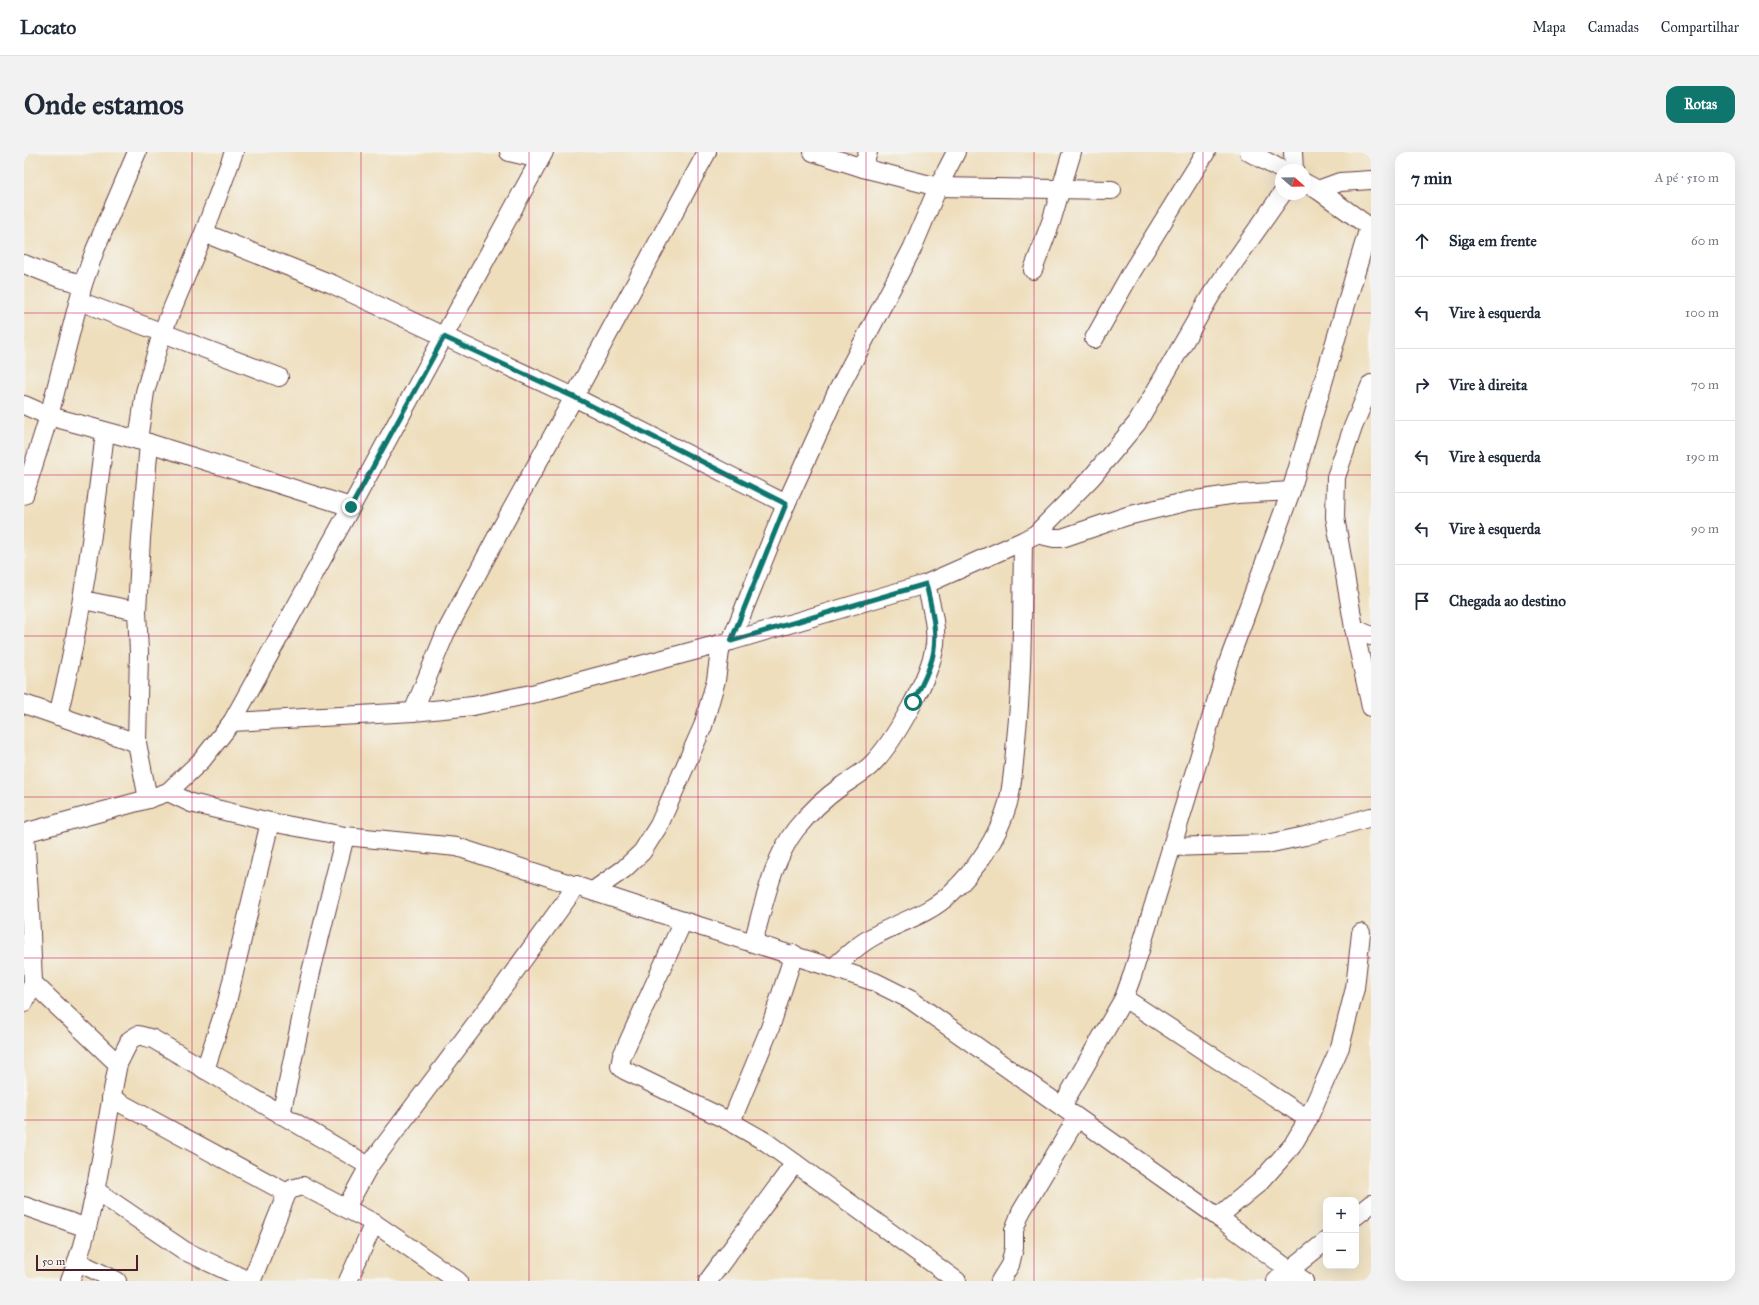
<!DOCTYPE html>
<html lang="pt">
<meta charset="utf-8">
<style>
body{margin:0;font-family:"IM FELL Great Primer",serif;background:#f2f2f3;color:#1f2937}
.controls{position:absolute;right:12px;bottom:12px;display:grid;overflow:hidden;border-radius:8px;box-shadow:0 4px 16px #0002}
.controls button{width:36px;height:36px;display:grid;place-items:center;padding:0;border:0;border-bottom:1px solid #e0e1e3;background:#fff;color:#1f2937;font:20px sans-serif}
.compass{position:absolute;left:1251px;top:12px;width:36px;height:36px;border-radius:50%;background:#fff;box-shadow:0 4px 16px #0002;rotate:110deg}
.scale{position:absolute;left:12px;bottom:10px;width:102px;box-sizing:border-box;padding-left:4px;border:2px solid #4a1f2b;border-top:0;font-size:11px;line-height:14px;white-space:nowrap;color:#4a1f2b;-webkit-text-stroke:3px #f6f6f2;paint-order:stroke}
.stop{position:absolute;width:12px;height:12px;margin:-9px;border:3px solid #0f766e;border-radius:50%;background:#fff}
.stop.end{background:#0f766e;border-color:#fff;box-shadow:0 1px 4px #0008}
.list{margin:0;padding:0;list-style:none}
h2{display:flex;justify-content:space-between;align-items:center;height:52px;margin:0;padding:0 16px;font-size:17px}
h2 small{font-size:13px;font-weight:400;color:#747a83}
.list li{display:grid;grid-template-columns:26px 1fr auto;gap:12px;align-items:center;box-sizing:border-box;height:72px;padding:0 16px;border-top:1px solid #e0e1e3}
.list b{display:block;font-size:15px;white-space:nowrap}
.list em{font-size:13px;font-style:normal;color:#747a83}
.icon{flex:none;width:22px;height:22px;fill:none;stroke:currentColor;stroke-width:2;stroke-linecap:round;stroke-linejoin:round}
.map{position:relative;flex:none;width:1347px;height:1129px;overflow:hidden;border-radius:12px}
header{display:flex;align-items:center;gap:24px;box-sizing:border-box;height:56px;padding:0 20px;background:#fff;border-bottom:1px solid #e0e1e3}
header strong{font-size:19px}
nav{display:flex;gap:22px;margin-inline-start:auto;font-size:14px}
.intro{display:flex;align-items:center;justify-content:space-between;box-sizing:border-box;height:96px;padding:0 24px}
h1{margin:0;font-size:28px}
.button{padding:10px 18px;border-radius:12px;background:#0f766e;color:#fff;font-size:14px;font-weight:700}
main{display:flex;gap:24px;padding:0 24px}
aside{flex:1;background:#fff;border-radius:12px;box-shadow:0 4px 16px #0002}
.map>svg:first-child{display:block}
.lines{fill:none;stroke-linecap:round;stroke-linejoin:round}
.minor-casing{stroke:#633c41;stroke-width:20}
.minor{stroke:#fff;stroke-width:18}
.route{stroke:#0f766e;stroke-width:5}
.grid{fill:none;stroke:#c2185b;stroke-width:1;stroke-opacity:0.55}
</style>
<header>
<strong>Locato</strong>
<nav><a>Mapa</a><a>Camadas</a><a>Compartilhar</a></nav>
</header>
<div class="intro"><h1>Onde estamos</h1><a class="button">Rotas</a></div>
<main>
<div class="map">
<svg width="1347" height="1129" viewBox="0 0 1347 1129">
<rect width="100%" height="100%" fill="#f6f6f2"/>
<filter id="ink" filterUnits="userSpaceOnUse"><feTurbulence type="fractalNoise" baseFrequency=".025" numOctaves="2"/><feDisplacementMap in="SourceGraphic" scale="8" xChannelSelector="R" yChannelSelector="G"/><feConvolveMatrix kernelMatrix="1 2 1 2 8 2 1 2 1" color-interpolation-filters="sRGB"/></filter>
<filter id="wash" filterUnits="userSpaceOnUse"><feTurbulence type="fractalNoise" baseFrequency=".012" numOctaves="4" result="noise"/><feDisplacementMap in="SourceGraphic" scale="16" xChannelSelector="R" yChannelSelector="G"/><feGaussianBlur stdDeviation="0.9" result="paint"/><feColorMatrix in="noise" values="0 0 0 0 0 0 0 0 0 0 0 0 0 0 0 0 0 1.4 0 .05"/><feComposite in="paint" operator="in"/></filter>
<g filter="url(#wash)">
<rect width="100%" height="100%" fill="#eedebc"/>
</g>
<g filter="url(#ink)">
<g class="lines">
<g class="minor-casing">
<g id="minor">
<polyline points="485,0 515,7"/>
<polyline points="789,0 839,16 914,35 1088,38"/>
<polyline points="1225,0 1258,18"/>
<polyline points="1269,0 1270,18"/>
<polyline points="839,16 844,0"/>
<polyline points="1281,31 1294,38 1347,76"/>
<polyline points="1294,38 1316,30 1347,28"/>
<polyline points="180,81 308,132 550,245 762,352"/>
<polyline points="0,112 35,126 59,132"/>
<polyline points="1009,118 1027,70 1048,0"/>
<polyline points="55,149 255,225"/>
<polyline points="1070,187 1107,121 1182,0"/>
<polyline points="1347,232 1329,275 1312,325 1311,365 1330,476 1347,555"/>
<polyline points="0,253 25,264 125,291 327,355"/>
<polyline points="114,288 121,240 138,181 180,81 210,0"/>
<polyline points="0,343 25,264 59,132 71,98 113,0"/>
<polyline points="1012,382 1030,386 1038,386 1103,364 1165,349 1213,342 1267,339"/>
<polyline points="59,448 113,459"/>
<polyline points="1330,476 1347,484"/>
<polyline points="707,489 762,352 812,242 888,97 914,35 932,0"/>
<polyline points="0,552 113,591"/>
<polyline points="389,560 421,482 478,375 550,245 683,0"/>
<path d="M34 564C57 470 70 376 81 280"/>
<polyline points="208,570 389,560 449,554 512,541 707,489 867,442 902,432 999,389 1012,382 1067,326 1113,271 1187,143 1258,42"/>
<polyline points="144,640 167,651 246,670 321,684 433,695 659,769 809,816 851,830 887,848 1194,1065 1280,1129"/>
<polyline points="124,647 113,591 115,500 113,459 117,386 125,291"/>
<polyline points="0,681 124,647 144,640 178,608 208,570 327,355 520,0"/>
<polyline points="1147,695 1243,692 1281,684 1347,665"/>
<polyline points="569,739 600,717 618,700 635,673 679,574 692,528 697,492"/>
<polyline points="659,769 598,904 596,914 600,918 707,970 742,990 933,1129"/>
<path d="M729 790C740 753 748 708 772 677 785 661 802 645 819 633 828 627 838 621 846 614 870 591 907 524 911 492 913 472 906 450 902 432"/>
<path d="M809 816C822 804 835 792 850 784 875 770 904 763 926 742 952 718 974 686 984 651 989 631 990 609 992 588 999 522 998 456 999 389"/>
<polyline points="9,831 94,912"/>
<polyline points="1100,846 1284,967"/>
<polyline points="0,851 9,831 6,758 1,681"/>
<polyline points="181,918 203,850 246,670"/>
<polyline points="87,946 263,1041"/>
<polyline points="1038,954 1100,846 1108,824 1205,508 1267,339 1345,75"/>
<polyline points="257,963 287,820 321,684"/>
<polyline points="707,970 746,876 770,802"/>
<polyline points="71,1038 161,1099 225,1129 229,1125 263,1041 268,1037 279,1034 350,1071 434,1129"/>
<polyline points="0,1054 63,1076"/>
<polyline points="322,1056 345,1014 480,834 553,733"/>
<polyline points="1332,1064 1347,1052"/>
<polyline points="1194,1065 1237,1029 1268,994 1284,967 1316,895 1331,836 1337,781"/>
<polyline points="54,1110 93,1129"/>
<path d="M46 1129C73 1061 79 983 94 912L106 888 114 883 129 887 345 1014"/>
<polyline points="324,1129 350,1071"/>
<polyline points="684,1129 771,1011"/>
<polyline points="976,1129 986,1113 990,1096 990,1078 997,1060 1053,966"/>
<polyline points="1252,1129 1302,1089"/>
</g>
</g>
<use href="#minor" class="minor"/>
</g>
</g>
<g class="lines" filter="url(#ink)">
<path class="route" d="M327 355 420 185 550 245 762 352 707 489 902 432C908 457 916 488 906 513 902 526 895 538 889 550"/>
</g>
<path class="grid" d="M168 0V1129M337 0V1129M505 0V1129M674 0V1129M842 0V1129M1010 0V1129M1179 0V1129M0 161H1347M0 323H1347M0 484H1347M0 645H1347M0 806H1347M0 968H1347"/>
</svg>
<div class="controls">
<button>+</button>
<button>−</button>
</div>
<svg class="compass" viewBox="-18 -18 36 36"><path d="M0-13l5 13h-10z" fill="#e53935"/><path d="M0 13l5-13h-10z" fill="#747a83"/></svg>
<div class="scale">50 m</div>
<div class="stop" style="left:889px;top:550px"></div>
<div class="stop end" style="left:327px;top:355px"></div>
</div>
<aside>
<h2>7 min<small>A pé · 510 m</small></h2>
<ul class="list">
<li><svg class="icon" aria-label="ahead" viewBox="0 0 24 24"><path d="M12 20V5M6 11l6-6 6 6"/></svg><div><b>Siga em frente</b></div><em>60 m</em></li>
<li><svg class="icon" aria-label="left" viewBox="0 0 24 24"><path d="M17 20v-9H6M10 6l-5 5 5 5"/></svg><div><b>Vire à esquerda</b></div><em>100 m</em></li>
<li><svg class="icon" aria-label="right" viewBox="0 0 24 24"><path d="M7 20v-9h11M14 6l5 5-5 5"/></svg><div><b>Vire à direita</b></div><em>70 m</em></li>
<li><svg class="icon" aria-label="left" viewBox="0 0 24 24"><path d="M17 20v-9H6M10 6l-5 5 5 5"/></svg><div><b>Vire à esquerda</b></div><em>190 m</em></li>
<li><svg class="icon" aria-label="left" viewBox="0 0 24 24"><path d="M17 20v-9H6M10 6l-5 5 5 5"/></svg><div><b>Vire à esquerda</b></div><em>90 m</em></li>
<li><svg class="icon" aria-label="arrive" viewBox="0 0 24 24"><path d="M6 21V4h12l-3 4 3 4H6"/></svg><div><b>Chegada ao destino</b></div></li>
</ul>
</aside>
</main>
